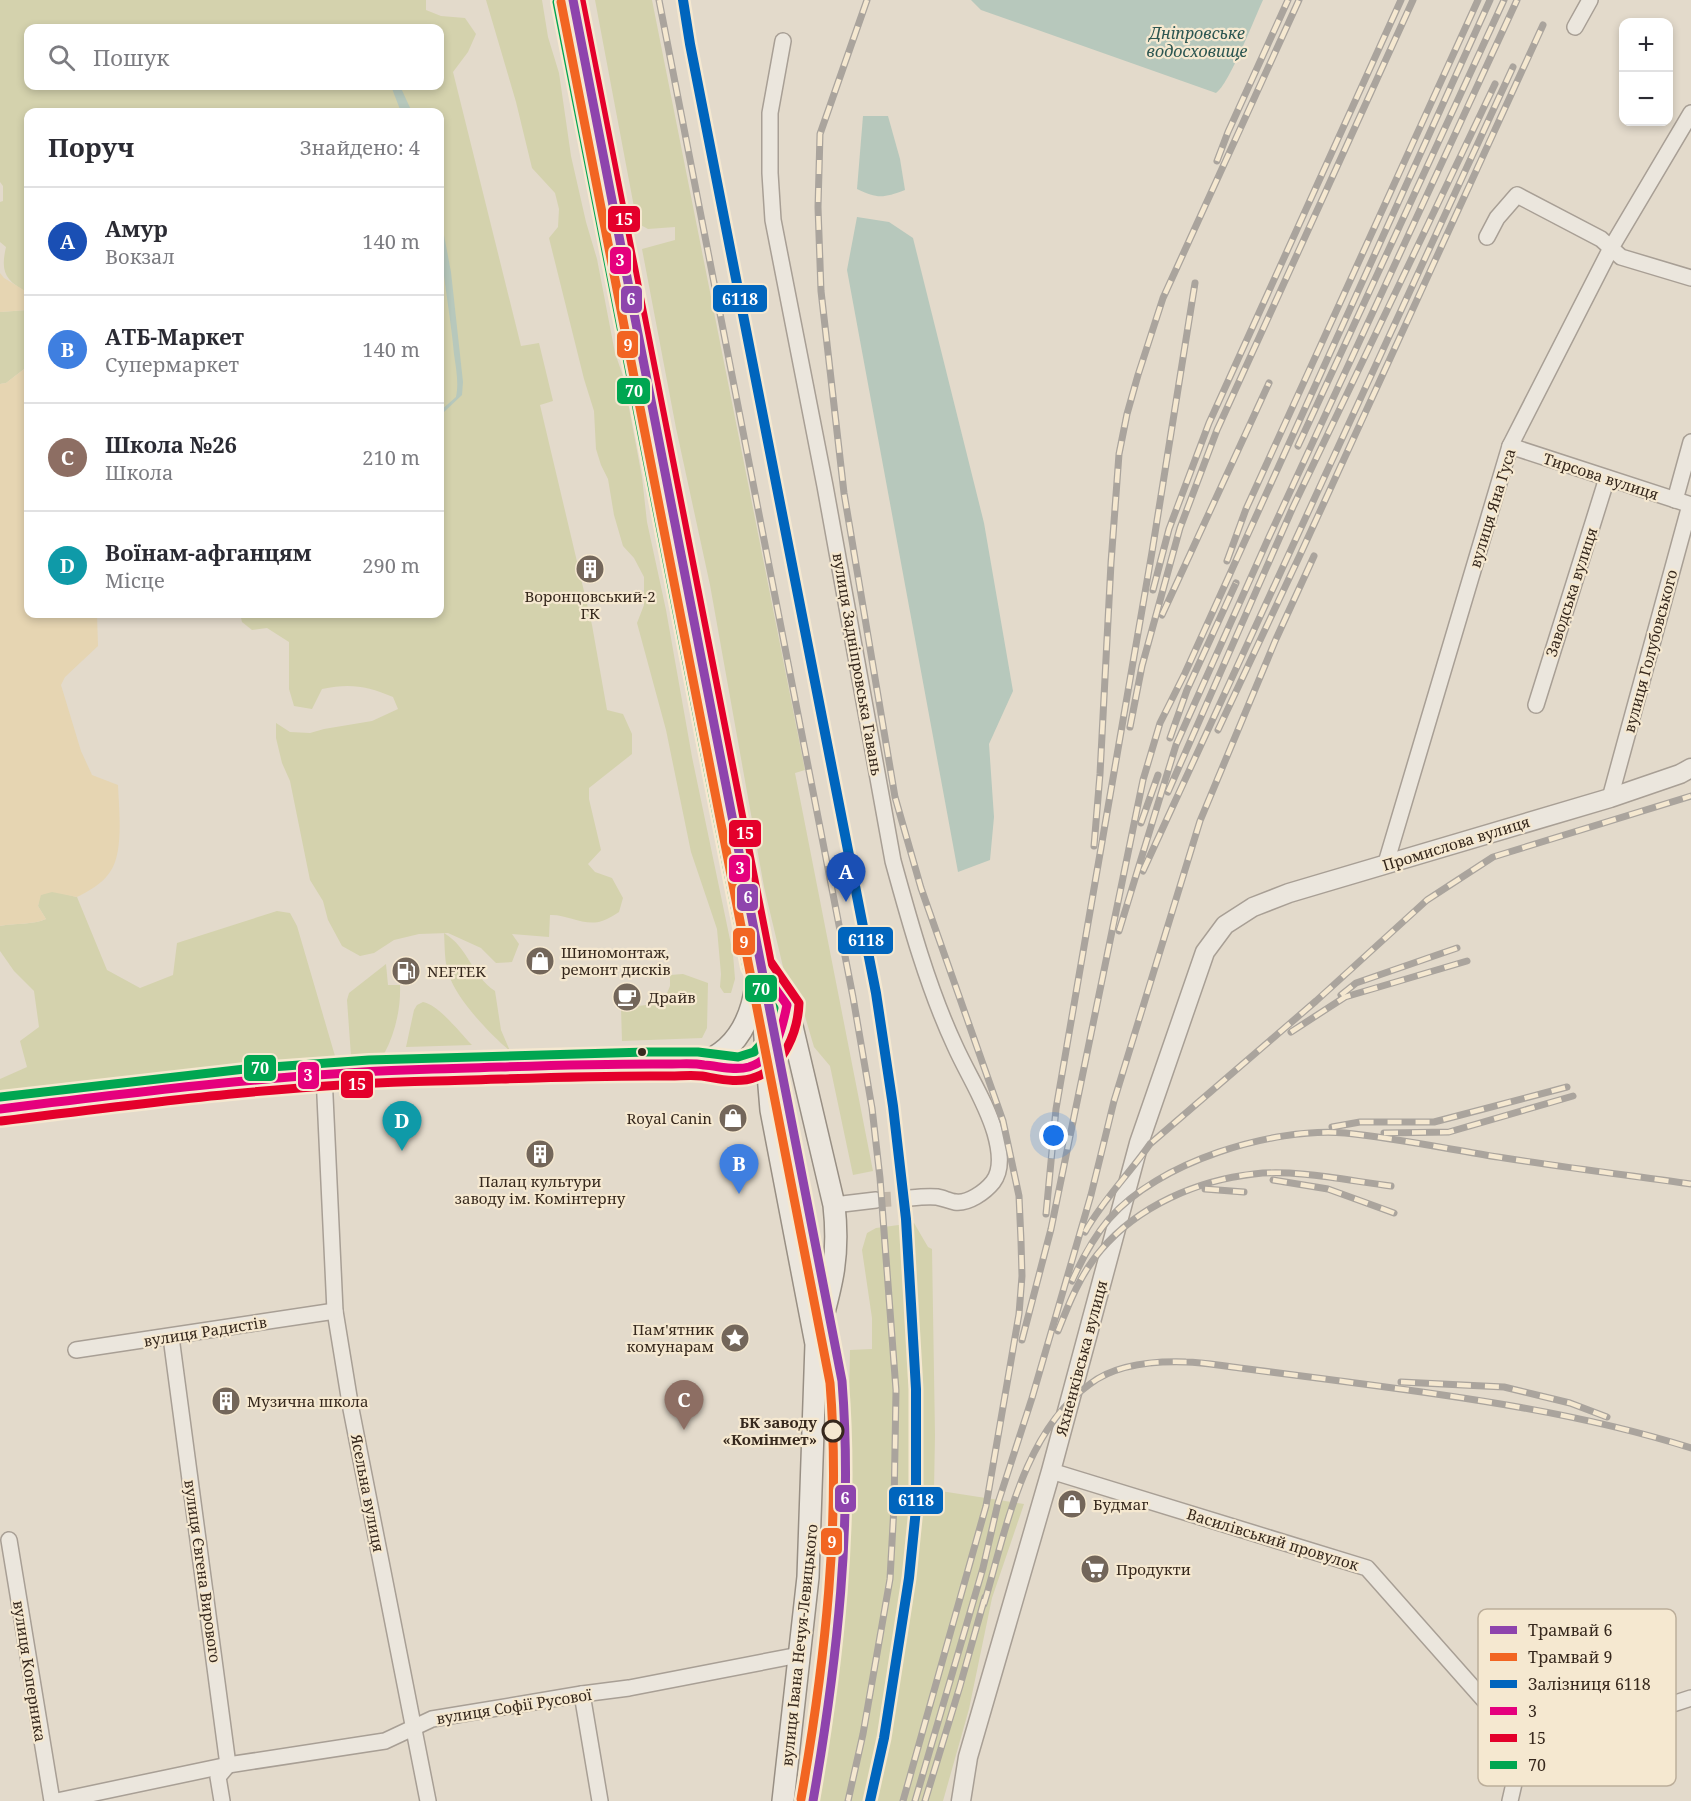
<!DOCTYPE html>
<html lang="uk">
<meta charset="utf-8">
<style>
body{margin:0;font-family:"Noto Serif",serif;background:#f7f7f7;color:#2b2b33}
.controls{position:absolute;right:18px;top:18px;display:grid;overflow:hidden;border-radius:12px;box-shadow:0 3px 9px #0003}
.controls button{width:54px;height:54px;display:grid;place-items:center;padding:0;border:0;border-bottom:2px solid #e1e1e2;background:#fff;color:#2b2b33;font:30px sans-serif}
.you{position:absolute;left:1054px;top:1136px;width:21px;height:21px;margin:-15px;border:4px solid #fff;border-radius:50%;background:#1a73e8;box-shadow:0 0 0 9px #1a73e833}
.badge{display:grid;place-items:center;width:39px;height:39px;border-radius:50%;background:#1a73e8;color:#fff;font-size:20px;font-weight:700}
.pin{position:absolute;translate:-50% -50px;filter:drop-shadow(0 2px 3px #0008)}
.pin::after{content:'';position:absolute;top:32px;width:21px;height:18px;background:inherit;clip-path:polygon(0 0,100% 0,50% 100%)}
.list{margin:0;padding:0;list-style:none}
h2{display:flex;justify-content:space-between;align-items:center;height:78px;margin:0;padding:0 24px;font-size:26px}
h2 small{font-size:20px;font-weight:400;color:#7c7c81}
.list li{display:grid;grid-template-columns:39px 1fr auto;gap:18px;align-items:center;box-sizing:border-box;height:108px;padding:0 24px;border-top:2px solid #e1e1e2}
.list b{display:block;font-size:22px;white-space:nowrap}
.list p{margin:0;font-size:20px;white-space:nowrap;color:#7c7c81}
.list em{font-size:20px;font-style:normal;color:#7c7c81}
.icon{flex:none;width:33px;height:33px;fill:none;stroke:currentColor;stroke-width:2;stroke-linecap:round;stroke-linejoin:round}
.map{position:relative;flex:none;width:1691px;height:1801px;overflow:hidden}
.search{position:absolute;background:#fff;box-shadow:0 3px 9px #0003;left:24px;top:24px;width:420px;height:66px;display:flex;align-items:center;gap:15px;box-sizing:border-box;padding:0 21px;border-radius:12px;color:#7c7c81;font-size:22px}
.panel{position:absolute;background:#fff;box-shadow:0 3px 9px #0003;left:24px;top:108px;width:420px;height:510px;border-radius:12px}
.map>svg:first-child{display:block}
.green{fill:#d4d2ad;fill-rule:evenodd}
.sand{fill:#e6d5b2}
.water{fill:#b7c8bc}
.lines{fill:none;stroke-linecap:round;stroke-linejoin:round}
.minor-tunnel{stroke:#c0b6a8;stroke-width:15;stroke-dasharray:15 8;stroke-linecap:butt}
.minor-casing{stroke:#a89f95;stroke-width:18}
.tertiary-casing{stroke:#a89f95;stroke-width:21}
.secondary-casing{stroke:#988f84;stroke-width:24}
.minor{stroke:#ebe6dd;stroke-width:15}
.tertiary{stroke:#ebe6dd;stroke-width:18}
.secondary{stroke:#ebe6dd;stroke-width:21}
.rail-casing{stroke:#aaa49d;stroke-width:7}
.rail{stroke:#f5e8d0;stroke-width:4.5;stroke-dasharray:14;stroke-linecap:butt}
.bus-1-casing{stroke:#f5e8d0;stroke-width:14}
.bus-2-casing{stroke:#f5e8d0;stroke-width:14}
.bus-3-casing{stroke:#f5e8d0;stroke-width:14}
.bus-1{stroke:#e5007d;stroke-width:9}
.bus-2{stroke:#e4002b;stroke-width:9}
.bus-3{stroke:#00a651;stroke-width:9}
.rail-1-casing{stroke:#f5e8d0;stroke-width:15}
.rail-1{stroke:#0065bd;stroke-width:10}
.tram-1-casing{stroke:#f5e8d0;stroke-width:14}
.tram-2-casing{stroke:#f5e8d0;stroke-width:14}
.tram-1{stroke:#8e44ad;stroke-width:9}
.tram-2{stroke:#f26522;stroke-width:9}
.bus-dot{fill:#36281d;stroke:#f5e8d0;stroke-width:2}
.stop-dot{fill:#f5e8d0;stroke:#36281d;stroke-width:3}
.labels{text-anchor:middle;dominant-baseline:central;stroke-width:4.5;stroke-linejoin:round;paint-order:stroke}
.street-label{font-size:15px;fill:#36281d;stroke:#f5e8d0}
.poi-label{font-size:15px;fill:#36281d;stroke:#f5e8d0;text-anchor:start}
.stop-label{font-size:15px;font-weight:bold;fill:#36281d;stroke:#f5e8d0;text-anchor:end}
.water-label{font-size:16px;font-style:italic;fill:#2c5651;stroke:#f5e8d0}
.key{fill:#f5e8d0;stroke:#bcae9a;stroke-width:1.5}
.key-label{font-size:16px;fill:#36281d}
.line-badge{stroke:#f5e8d0;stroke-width:2}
.badge-label{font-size:16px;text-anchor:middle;font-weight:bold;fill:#fff}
</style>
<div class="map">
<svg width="1691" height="1801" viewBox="0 0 1691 1801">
<rect width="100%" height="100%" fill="#e3dacb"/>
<g class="green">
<path d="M0 0H426V10L441 16 465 18 476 34 468 52 453 72 521 346 539 343 553 401 540 405 592 625 607 710 623 714 632 734V754L589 788V799L601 850 588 864 595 872 612 878 623 898 619 912C614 915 608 919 602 921 585 927 567 914 550 915L549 937 512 934 519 944 512 962 496 963 481 948 448 933 419 934 394 940 374 953 360 956 342 946 328 920 323 901 310 880 290 781 282 763 276 738V723L290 732 310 733 324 729 372 721 398 709 393 697C367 686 350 683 322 689L312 709 294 706 289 689V642L267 628 252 630 242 622 240 614H440V112H28V366L6 383 0 384V312L27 310 26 292C6 280 0 273 6 247L0 242V202L3 201V186L0 182ZM28 28H440V86H28Z"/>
<polygon points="486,0 542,0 548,37 559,73 571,156 586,222 597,259 615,353 623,376 642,477 647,522 666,610 692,757 733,954 735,979 731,993 724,993 720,987 721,974 717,929 691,852 666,730 637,623 644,605 644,577 634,558 623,546 614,515 608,479 601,465 596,449 594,411 584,379 549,238 558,227 559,209 555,193 532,168 516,102"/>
<polygon points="595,0 652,0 805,770 795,773 873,1171 853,1175 830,1066 814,1047 802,1006 784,971 764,887 710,585 676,428 642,249 675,240 675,227 648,229 637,223"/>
<path d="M52 891 77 897 107 970 140 988 173 975 177 943 277 911 290 913 297 926 335 1056 0 1093V1079L27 1067 20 1041 39 1027 34 991 14 971 0 951V926C15 923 32 925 46 919L38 906 40 895Z"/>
<path d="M444 933C469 948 471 975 495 991L501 1030 510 1051C490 1034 457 1000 449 975 444 962 445 947 444 933Z"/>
<path d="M386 964 388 985H400C401 1008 395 1034 384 1054L351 1056 347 1000 349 993Z"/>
<polygon points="683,974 708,983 707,1028 702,1038 622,1041 621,1008 663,1003 670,986 670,975"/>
<path d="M423 1002C439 1005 460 1033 472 1045L406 1047 414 1010 417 1005Z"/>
<polygon points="914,1223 928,1247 932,1249 935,1435 934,1490 1024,1504 992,1598 969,1709 943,1801 815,1801 823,1767 845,1592 850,1350 872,1349 872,1318 862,1250 867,1233 876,1228"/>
</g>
<g class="sand">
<polygon points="0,273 4,278 27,292 27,310 0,312"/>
<path d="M28 366V614H97L98 646 65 677 61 685 81 751 92 775 118 785C119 809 124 853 110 872 102 884 89 891 77 897L52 892 41 895 38 906 46 919C32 925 16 923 0 926V384L6 383Z"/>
</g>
<g class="water">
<path d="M971 0H1263C1255 17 1229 85 1216 93L981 10Z"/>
<polygon points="391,86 400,86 412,112 401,112"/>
<path d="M863 116H888L900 159 905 190C883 198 878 199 857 189Z"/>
<path d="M440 214 451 272 463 382 462 395 444 412 440 411 456 397C459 383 456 368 454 354 450 307 439 261 440 214Z"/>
<polygon points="857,217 889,222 913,238 984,523 1013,691 989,744 994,817 990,860 958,872 847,270"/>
</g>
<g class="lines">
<polyline class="minor-tunnel" points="876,1200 910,1198"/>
<g class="minor-casing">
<g id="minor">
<polyline points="1575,27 1590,0"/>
<path d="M783 41 770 113V173L773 220 825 486 893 861C910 923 928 988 955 1046 968 1075 986 1102 995 1133 999 1147 1003 1169 993 1182 985 1192 968 1204 955 1202 949 1201 943 1198 937 1197 929 1196 919 1197 910 1198"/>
<polyline points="1487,237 1497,218 1517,195 1601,239 1621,257 1691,278"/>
<polyline points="1510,446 1691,505"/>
<polyline points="1675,500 1691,442"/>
<polyline points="1536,705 1607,478"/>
<polyline points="1610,798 1690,505"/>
<polyline points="1386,863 1510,446 1611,248 1691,113"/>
<polyline points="324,1075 335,1311 351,1409 428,1801"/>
<polyline points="834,1205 876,1200"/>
<polyline points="171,1337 228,1765 218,1777 222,1801"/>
<polyline points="76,1350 335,1311"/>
<polyline points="1051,1471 1367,1568 1515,1735 1521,1753"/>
<polyline points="9,1540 52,1801"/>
<polyline points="582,1694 600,1801"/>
<polyline points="57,1801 228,1765 385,1741 432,1719 582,1694 629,1688 799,1655"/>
<polyline points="1510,1801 1521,1753 1691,1698"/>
</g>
</g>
<g class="tertiary-casing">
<polyline id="tertiary" points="961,1801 968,1757 1051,1471 1139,1143 1205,952 1225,925 1253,907 1289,893 1610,798 1680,774 1691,768"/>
</g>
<g class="secondary-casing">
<g id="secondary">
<polyline points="569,0 759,966 771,1110 816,1344 808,1577 783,1801"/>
<path d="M759 967 787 1005 834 1205C840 1259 831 1287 817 1338"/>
<path d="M699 1064C735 1052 751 1022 756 985"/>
<path d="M0 1109C164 1089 328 1068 494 1068 562 1067 631 1062 698 1064 716 1065 735 1073 752 1066 777 1056 782 1028 787 1005"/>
</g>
</g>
<use href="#minor" class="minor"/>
<use href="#tertiary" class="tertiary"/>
<use href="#secondary" class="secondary"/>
<g class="rail-casing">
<g id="rail">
<polyline points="659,0 853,997 872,1108 880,1178 896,1390 894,1506 890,1579 863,1734 848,1801"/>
<polyline points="867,0 820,134 818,207 821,291 844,493 895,797 921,888 1003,1121 1019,1196 1021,1241 1022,1276 1019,1314 986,1506 903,1801"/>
<polyline points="1217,161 1228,132 1288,0"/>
<polyline points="1298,446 1504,0"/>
<polyline points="1227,561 1246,509 1478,0"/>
<polyline points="1153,590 1169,529 1209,423 1401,0"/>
<polyline points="1162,615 1269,383"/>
<polyline points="1130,727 1142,666 1180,528 1217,430 1413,0"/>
<polyline points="1218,730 1300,555 1543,25"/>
<polyline points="1170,738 1187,690 1236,583"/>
<polyline points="1168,792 1293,507 1495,84"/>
<polyline points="1141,823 1158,775"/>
<polyline points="1094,846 1100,774 1111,563 1119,454 1127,414 1138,375 1163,298 1299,0"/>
<polyline points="1143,871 1513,67"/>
<polyline points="1119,931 1176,745 1269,537 1517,0"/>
<polyline points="1341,995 1356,983 1457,948"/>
<polyline points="1291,1032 1345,997 1467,961"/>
<polyline points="1332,1127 1360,1122 1434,1122 1567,1087"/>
<polyline points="1384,1133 1449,1132 1573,1096"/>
<polyline points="1273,1180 1328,1189 1394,1213"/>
<polyline points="1205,1189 1244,1192"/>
<polyline points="1046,1214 1056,1109 1152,552 1195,283"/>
<path d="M1085 1232C1103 1200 1129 1174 1150 1144L1316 1001 1427 900 1493 857 1691 796"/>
<path d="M1072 1281C1082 1259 1093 1238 1109 1219 1158 1162 1272 1127 1345 1133 1395 1138 1448 1149 1498 1157 1562 1167 1626 1175 1691 1184"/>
<path d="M1058 1331C1069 1303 1081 1273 1101 1250 1138 1206 1198 1180 1254 1174 1295 1169 1350 1181 1391 1186"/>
<polyline points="1022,1340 1051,1229 1143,780 1160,723 1185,673 1490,0"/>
<polyline points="1401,1382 1504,1387 1570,1403 1607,1417"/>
<path d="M984 1604C1006 1530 1023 1432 1090 1384 1116 1364 1154 1361 1186 1362 1203 1362 1222 1366 1240 1368 1276 1373 1312 1377 1348 1382 1463 1397 1580 1413 1691 1448"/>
<polyline points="915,1801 983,1568 998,1503 1032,1398 1091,1195 1114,1101 1200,821 1276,639 1314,556"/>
<polyline points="925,1801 960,1686 985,1597"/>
</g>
</g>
<use href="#rail" class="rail"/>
<g class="bus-1-casing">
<path id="bus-1" d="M0 1109C144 1091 288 1073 433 1069 512 1067 593 1063 672 1064 683 1064 694 1063 704 1065 719 1066 734 1071 749 1067 776 1059 782 1029 787 1005L759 966 569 0"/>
</g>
<g class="bus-2-casing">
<path id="bus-2" d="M1 1121C145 1103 290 1084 435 1081 513 1079 592 1075 670 1076 681 1076 691 1075 702 1076 720 1079 738 1084 756 1077 784 1067 798 1031 799 1003L770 961 581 0"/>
</g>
<g class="bus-3-casing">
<polyline id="bus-3" points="0,1097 245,1069 369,1060 647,1052 698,1052 738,1057 754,1052 763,1042 769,1028 774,1008 747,968 557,2"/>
</g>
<use href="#bus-1" class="bus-1"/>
<use href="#bus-2" class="bus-2"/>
<use href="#bus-3" class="bus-3"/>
<g class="rail-1-casing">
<polyline id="rail-1" points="683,0 690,44 876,993 893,1106 906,1219 916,1389 916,1509 909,1578 884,1738 870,1801"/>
</g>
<use href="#rail-1" class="rail-1"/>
<g class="tram-1-casing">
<path id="tram-1" d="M573 0 842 1381C853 1521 837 1664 813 1801"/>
</g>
<g class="tram-2-casing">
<path id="tram-2" d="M561 2 830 1383C841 1521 825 1663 801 1799"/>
</g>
<use href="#tram-1" class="tram-1"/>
<use href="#tram-2" class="tram-2"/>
</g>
<defs>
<g id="building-disc" transform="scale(1.5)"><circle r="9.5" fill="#73665a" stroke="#f5e8d0"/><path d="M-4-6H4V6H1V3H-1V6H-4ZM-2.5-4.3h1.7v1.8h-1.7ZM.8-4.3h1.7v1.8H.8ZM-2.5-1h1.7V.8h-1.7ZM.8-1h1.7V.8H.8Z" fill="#fff"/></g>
<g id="shop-disc" transform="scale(1.5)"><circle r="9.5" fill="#73665a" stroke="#f5e8d0"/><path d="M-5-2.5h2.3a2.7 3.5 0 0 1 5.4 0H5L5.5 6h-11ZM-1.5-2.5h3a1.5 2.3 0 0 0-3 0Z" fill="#fff"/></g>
<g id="fuel-disc" transform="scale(1.5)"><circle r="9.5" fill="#73665a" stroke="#f5e8d0"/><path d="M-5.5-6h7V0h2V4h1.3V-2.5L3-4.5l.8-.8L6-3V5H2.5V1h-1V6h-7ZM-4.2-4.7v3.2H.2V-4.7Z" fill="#fff"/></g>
<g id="cafe-disc" transform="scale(1.5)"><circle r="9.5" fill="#73665a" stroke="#f5e8d0"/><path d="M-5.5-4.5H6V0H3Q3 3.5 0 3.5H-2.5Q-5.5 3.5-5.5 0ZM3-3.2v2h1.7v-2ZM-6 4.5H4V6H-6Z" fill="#fff"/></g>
<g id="sight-disc" transform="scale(1.5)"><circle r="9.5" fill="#73665a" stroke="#f5e8d0"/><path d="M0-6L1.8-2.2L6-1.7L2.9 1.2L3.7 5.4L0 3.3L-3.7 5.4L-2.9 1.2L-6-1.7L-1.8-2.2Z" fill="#fff"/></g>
<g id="supermarket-disc" transform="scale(1.5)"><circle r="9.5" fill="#73665a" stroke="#f5e8d0"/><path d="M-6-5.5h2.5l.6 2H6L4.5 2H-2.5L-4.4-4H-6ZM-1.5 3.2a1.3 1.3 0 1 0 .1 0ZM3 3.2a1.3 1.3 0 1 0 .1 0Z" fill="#fff"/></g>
</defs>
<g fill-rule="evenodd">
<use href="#building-disc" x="590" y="569"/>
<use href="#shop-disc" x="540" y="961"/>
<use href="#fuel-disc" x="406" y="971"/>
<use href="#cafe-disc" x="627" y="997"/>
<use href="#shop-disc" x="733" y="1118"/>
<use href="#building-disc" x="540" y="1154"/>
<use href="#sight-disc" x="735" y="1338"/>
<use href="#building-disc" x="226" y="1401"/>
<use href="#shop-disc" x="1072" y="1504"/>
<use href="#supermarket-disc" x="1095" y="1569"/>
</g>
<circle class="bus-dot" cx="642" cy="1052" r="5"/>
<circle class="stop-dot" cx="833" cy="1431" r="10"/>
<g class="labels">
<g class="street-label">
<text transform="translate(1601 476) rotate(18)">Тирсова вулиця</text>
<text transform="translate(1492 508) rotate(-73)">вулиця Яна Гуса</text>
<text transform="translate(1571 592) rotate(-72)">Заводська вулиця</text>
<text transform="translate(1650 651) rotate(-75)">вулиця Голубовського</text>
<text transform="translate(858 664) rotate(80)">вулиця Задніпровська Гавань</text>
<text transform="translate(1456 843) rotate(-17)">Промислова вулиця</text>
<text transform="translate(205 1331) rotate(-9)">вулиця Радистів</text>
<text transform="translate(1081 1358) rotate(-75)">Яхненківська вулиця</text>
<text transform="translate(368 1493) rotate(79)">Ясельна вулиця</text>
<text transform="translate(1273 1539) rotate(17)">Василівський провулок</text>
<text transform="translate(203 1571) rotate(82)">вулиця Євгена Вирового</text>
<text transform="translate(799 1645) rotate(-84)">вулиця Івана Нечуя-Левицького</text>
<text transform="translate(30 1671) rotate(81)">вулиця Коперника</text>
<text transform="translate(514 1706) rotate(-9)">вулиця Софії Русової</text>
</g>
<g class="poi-label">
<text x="590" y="596" text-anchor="middle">Воронцовський-2<tspan x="590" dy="17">ГК</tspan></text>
<text x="561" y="952">Шиномонтаж,<tspan x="561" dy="17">ремонт дисків</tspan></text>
<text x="427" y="971">NEFTEK</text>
<text x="648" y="997">Драйв</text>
<text x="712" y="1118" text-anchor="end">Royal Canin</text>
<text x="540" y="1181" text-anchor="middle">Палац культури<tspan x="540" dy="17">заводу ім. Комінтерну</tspan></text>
<text x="714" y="1329" text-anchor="end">Пам'ятник<tspan x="714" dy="17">комунарам</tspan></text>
<text x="247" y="1401">Музична школа</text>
<text x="1093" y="1504">Будмаг</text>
<text x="1116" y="1569">Продукти</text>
</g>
<g class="stop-label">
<text x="817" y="1422">БК заводу<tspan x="817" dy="17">«Комінмет»</tspan></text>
</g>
<g class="water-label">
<text x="1197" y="33">Дніпровське<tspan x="1197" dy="18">водосховище</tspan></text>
</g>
</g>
<rect x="1478" y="1609" width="198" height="177" rx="9" class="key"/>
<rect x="1490" y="1626" width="27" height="8" fill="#8e44ad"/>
<rect x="1490" y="1653" width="27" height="8" fill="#f26522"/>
<rect x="1490" y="1680" width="27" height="8" fill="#0065bd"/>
<rect x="1490" y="1707" width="27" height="8" fill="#e5007d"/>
<rect x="1490" y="1734" width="27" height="8" fill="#e4002b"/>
<rect x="1490" y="1761" width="27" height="8" fill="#00a651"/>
<g class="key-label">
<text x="1528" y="1636">Трамвай 6</text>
<text x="1528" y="1663">Трамвай 9</text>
<text x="1528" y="1690">Залізниця 6118</text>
<text x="1528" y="1717">3</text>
<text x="1528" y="1744">15</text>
<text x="1528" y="1771">70</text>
</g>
<g class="line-badge">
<rect x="607" y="205" width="34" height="28" rx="6" fill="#e4002b"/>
<rect x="609" y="246" width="23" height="29" rx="6" fill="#e5007d"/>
<rect x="712" y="284" width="56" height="29" rx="6" fill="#0065bd"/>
<rect x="620" y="285" width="23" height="29" rx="6" fill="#8e44ad"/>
<rect x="616" y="330" width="23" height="29" rx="6" fill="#f26522"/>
<rect x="616" y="377" width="35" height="28" rx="6" fill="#00a651"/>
<rect x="728" y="819" width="34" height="29" rx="6" fill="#e4002b"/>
<rect x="728" y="854" width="23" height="29" rx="6" fill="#e5007d"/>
<rect x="736" y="883" width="23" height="29" rx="6" fill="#8e44ad"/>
<rect x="837" y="926" width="57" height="29" rx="6" fill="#0065bd"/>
<rect x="732" y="927" width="24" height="29" rx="6" fill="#f26522"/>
<rect x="744" y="974" width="34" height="29" rx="6" fill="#00a651"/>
<rect x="243" y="1054" width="34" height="28" rx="6" fill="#00a651"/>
<rect x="297" y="1061" width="23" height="29" rx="6" fill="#e5007d"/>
<rect x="340" y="1070" width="34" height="29" rx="6" fill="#e4002b"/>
<rect x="834" y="1484" width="23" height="29" rx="6" fill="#8e44ad"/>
<rect x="888" y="1486" width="56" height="29" rx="6" fill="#0065bd"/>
<rect x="820" y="1527" width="23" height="29" rx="6" fill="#f26522"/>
</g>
<g class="badge-label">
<text x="624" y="225">15</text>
<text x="620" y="266">3</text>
<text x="740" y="305">6118</text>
<text x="631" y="305">6</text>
<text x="628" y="351">9</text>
<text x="634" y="397">70</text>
<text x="745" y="839">15</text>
<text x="740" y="874">3</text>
<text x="748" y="903">6</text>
<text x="866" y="946">6118</text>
<text x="744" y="948">9</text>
<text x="761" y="995">70</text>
<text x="260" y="1074">70</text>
<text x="308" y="1081">3</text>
<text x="357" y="1090">15</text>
<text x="845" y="1504">6</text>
<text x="916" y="1506">6118</text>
<text x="832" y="1548">9</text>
</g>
</svg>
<div class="controls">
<button>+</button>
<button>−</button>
</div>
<div class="you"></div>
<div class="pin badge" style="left:846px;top:902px;background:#1a4fb4">A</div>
<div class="pin badge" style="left:739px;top:1194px;background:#3f7fe0">B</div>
<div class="pin badge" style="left:684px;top:1430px;background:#8d6e63">C</div>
<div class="pin badge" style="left:402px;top:1151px;background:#0f9aa8">D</div>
<div class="search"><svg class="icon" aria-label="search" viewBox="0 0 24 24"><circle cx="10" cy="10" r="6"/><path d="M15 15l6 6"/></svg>Пошук</div>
<section class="panel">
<h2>Поруч<small>Знайдено: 4</small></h2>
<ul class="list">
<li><span class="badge" style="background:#1a4fb4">A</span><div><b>Амур</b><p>Вокзал</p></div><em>140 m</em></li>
<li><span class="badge" style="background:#3f7fe0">B</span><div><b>АТБ-Маркет</b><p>Супермаркет</p></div><em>140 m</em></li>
<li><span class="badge" style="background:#8d6e63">C</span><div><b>Школа №26</b><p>Школа</p></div><em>210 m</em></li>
<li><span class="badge" style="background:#0f9aa8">D</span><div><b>Воїнам-афганцям</b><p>Місце</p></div><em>290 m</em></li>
</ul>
</section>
</div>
